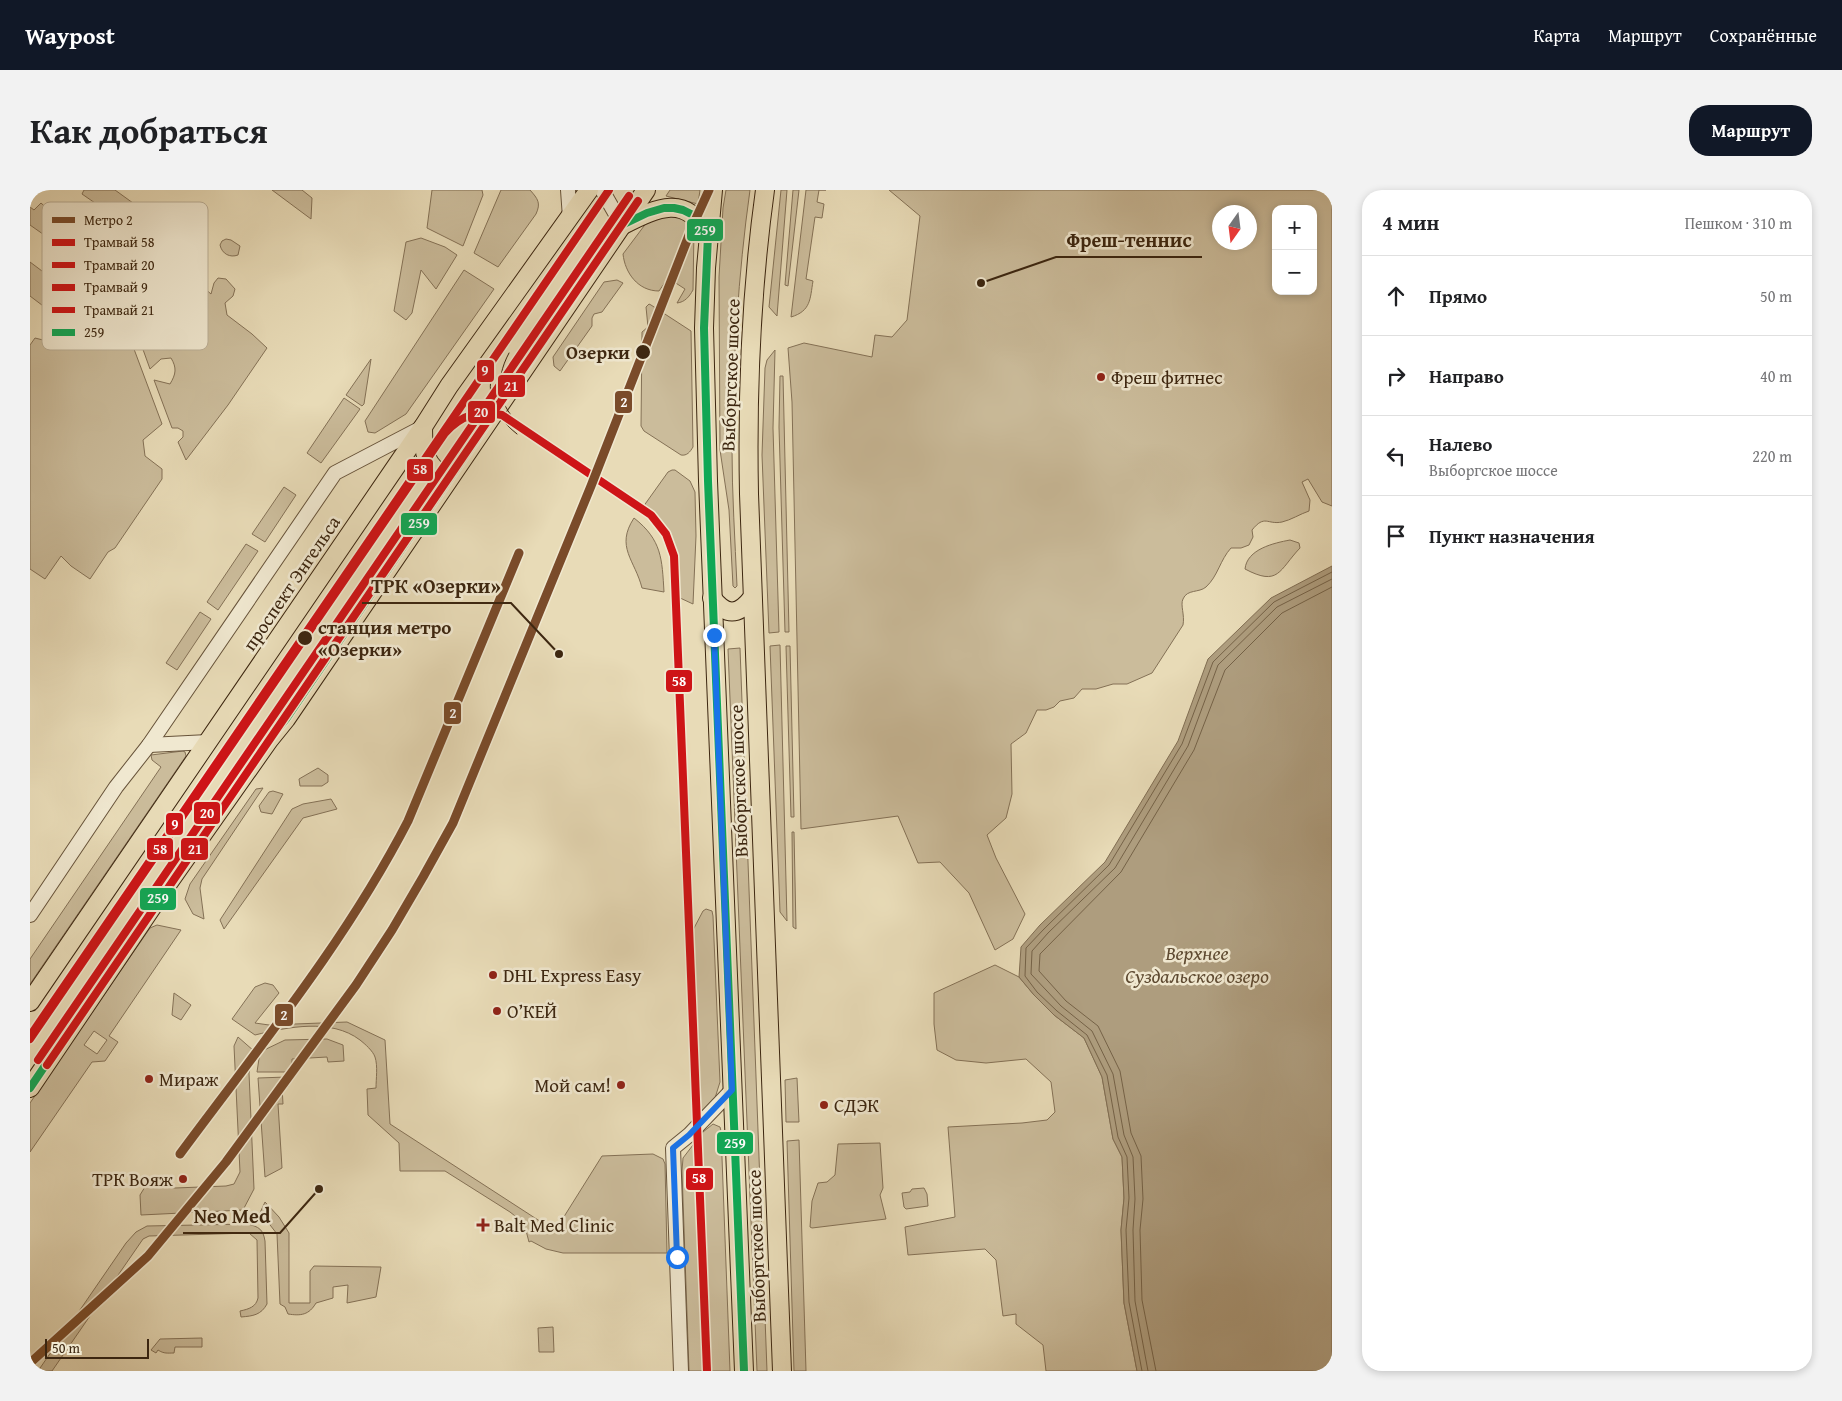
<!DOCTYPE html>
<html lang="ru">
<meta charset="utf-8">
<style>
body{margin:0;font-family:"Gentium Book Plus",serif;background:#f2f2f2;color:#202124}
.controls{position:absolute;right:15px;top:15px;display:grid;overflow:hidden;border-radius:10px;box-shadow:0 2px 8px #0003}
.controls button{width:45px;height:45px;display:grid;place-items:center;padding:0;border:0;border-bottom:1px solid #e0e0e0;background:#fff;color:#202124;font:25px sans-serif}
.compass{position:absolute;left:1182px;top:15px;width:45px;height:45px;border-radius:50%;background:#fff;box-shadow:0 2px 8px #0003;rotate:194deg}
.scale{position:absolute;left:15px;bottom:12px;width:104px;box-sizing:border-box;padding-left:5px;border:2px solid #3c2610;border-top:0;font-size:14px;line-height:18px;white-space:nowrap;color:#3c2610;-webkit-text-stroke:4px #f0e8d0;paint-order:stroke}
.stop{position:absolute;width:15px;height:15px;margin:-11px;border:4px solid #1a73e8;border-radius:50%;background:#fff}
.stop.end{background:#1a73e8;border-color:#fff;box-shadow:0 1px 5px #0008}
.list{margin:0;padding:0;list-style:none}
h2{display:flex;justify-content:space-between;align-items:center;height:65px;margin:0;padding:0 20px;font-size:21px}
h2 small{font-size:16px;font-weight:400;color:#757577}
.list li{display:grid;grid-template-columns:32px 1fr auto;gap:15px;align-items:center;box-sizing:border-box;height:80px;padding:0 20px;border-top:1px solid #e0e0e0}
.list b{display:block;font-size:19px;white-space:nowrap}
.list p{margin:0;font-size:16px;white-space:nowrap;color:#757577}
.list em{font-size:16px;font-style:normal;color:#757577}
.icon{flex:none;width:28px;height:28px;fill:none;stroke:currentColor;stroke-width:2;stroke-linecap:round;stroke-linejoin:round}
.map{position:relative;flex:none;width:1302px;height:1181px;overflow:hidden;border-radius:20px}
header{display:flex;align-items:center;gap:30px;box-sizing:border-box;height:70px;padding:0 25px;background:#111827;color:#fff}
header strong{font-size:24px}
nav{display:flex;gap:28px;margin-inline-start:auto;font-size:18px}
.intro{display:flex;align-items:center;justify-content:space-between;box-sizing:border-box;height:120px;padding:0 30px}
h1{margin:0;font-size:35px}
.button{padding:12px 22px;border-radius:20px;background:#111827;color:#fff;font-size:18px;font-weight:700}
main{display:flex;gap:30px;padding:0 30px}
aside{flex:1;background:#fff;border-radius:20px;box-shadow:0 2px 8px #0003}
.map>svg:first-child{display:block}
.green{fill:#cbbc9b;stroke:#847156;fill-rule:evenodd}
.water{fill:#ae9d7e;stroke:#806d52}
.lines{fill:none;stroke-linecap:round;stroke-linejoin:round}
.shore{stroke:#756247;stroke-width:1}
.minor-casing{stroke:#67533a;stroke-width:16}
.major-casing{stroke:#3c2610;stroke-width:20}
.minor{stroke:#f0e8d0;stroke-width:14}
.major{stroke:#e8dbb7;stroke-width:18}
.tram{stroke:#3c2610;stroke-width:1}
.bus-1-casing{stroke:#f0e8d0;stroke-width:11}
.bus-1{stroke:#10a855;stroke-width:8}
.tram-1-casing{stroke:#f0e8d0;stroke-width:11}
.tram-2-casing{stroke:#f0e8d0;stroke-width:11}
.tram-3-casing{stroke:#f0e8d0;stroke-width:11}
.tram-4-casing{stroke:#f0e8d0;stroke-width:11}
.tram-1{stroke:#ce1417;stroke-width:8}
.tram-2{stroke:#ce1417;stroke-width:8}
.tram-3{stroke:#ce1417;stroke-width:8}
.tram-4{stroke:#ce1417;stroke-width:8}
.metro-1-casing{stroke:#f0e8d0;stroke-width:12}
.metro-1{stroke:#7a4b2a;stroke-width:9}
.route{stroke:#1a73e8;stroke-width:6}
.stop-dot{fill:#3c2610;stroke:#f0e8d0;stroke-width:2}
.poi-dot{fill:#8f2418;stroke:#f0e8d0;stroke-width:2}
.labels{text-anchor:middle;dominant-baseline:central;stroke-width:5;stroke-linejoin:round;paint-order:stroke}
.stop-label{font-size:19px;font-weight:bold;fill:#3c2610;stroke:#f0e8d0;text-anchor:end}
.street-label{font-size:19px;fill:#3c2610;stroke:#f0e8d0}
.poi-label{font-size:19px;fill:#3c2610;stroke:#f0e8d0;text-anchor:start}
.water-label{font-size:20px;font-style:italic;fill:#5e4a31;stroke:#f0e8d0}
.key{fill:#f0e8d0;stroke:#baae96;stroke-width:1}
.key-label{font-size:14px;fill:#3c2610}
.leader{fill:none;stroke:#3c2610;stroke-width:2}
.callout-dot{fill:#3c2610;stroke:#f0e8d0;stroke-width:2}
.callout-label{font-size:20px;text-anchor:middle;font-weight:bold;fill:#3c2610;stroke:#f0e8d0;stroke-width:5;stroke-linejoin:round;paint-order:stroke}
.line-badge{stroke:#f0e8d0;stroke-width:2}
.badge-label{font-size:14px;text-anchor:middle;font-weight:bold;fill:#fff}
</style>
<header>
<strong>Waypost</strong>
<nav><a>Карта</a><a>Маршрут</a><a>Сохранённые</a></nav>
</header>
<div class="intro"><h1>Как добраться</h1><a class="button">Маршрут</a></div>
<main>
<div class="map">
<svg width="1302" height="1181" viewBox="0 0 1302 1181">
<rect width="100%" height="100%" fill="#e8dbb7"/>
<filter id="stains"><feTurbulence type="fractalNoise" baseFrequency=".004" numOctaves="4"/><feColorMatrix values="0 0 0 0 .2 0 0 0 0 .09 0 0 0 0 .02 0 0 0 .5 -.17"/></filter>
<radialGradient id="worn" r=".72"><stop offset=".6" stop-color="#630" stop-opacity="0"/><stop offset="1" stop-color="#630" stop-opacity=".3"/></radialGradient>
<g class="green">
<polygon points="54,0 85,0 132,34 120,51 52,4"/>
<polygon points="242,0 272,0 282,8 281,29"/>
<polygon points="402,0 452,0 453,5 433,56 397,38"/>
<path d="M471 0H500C508 9 511 13 506 24L468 77 444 63Z"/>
<polygon points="640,0 670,0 668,14 636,6"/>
<path d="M696 0H720C708 85 703 173 702 259 702 304 705 350 707 396L705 398 703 396 699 320 690 260 689 87 693 18Z"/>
<polygon points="751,0 757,0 747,126 739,117"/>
<polygon points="763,0 769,0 758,96 755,95"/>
<path d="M776 0H796H789L787 12 794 14 792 28 785 27 776 89 783 91C780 109 781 121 761 127Z"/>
<path d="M859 0H1302V316L1292 312 1278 289 1272 292 1280 310 1279 321C1270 324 1261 330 1252 332 1237 335 1235 324 1222 340L1223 347 1219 355 1211 358H1201C1190 370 1188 386 1176 397 1169 403 1157 399 1153 409 1150 415 1155 425 1153 435L1122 483 1097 494H1083L1066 499H1052L1044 508 1030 511 1024 517 1016 520H1007L996 543 981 554 982 604 976 628 957 645 966 668 995 724 983 749 965 760 939 703 910 672 888 673 868 626 771 639 762 212 758 158 774 153 842 167 845 145 862 147 877 130 890 26ZM1246 19H1283V101H1246ZM1190 22H1220V52H1190Z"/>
<polygon points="11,13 33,33 20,49 0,35 0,17 4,20"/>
<path d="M637 22 660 31 664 40 663 100C659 107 655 112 647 113L655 99 638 88 629 101C608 101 595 83 593 64L617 32Z"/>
<path d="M59 32 77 46 156 99 165 90 181 104 184 93 188 88 196 89 205 99 203 106 195 113 197 125 222 144 237 158 198 215 156 270 148 252 153 247V241L148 238H142L124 190 140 194C146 184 147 178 141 168L131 169 120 179 106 140 93 118 103 107 101 105 91 113 49 43Z"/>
<polygon points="391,48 415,57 427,65 406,99 391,80 382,123 376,130 364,121 376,52"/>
<path d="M196 49 201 50 210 56 208 65C200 68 192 64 190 55L192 51Z"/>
<polygon points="47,50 95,135 132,234 113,250 115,266 132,279 132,289 85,358 78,362 60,389 41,376 31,366 15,389 0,379 0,155 5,148 13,150 29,128 0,106 0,72 16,84"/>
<polygon points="434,80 464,99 376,224 345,243 338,242 335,231"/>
<polygon points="587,90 593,93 572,122 564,124 562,128 562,136 530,181 524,176 523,167 574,92"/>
<path d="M619 114 621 115 661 141 663 257C660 262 657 266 651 265L614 241 611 236 612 142 618 137 616 117Z"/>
<polygon points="745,160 743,238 749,442 739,443 732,265 735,178 737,170"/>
<polygon points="341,169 334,214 332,216 316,205"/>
<polygon points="750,186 753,186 759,442 755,442 749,237"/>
<polygon points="314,208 330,219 291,273 277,263"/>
<path d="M642 280H645L660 291 665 302 666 346 663 414 648 407C645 366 649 345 613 317L638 282Z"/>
<polygon points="254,297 266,305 235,352 222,344"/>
<path d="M604 328C632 350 632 369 634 402L612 398C605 370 585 357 604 328Z"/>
<path d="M1260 350 1269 353 1270 358C1249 380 1249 397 1215 379 1217 359 1244 353 1260 350Z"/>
<polygon points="216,354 228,361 188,420 177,412"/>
<polygon points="170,422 181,429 147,480 136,473"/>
<polygon points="750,455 757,731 750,722 740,456"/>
<polygon points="756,456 760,456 764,627 761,627"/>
<polygon points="710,458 737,1181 727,1181 698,459"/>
<polygon points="153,561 155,562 156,566 0,794 0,769 131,577 122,570 121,565"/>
<polygon points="288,578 298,585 298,592 292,596 270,596 269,589"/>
<polygon points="233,598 172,689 170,698 174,729 163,724 155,709 160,694 226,599"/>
<polygon points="243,601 253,604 242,624 231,622 229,616 239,602"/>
<polygon points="301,609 307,619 273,628 194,739 190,730 262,619 273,614"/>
<polygon points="762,642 764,642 766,739 763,737"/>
<polygon points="676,719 682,721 683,726 690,892 685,908 670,923 663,740 673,721"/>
<path d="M127 735 151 740 79 846 88 852 75 871 62 872 0 962V913L120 738ZM64 841 77 850 67 864 54 855Z"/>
<polygon points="965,775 989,787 1004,805 1024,825 1054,848 1072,887 1083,949 1092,967 1094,1008 1091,1040 1094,1113 1107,1181 1016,1181 1013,1155 986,1134 986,1124 973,1126 966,1070 955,1059 878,1065 875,1037 925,1027 918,937 992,933 1017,930 1025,922 1021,892 996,869 956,873 926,870 907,860 904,834 904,803"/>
<path d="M235 793 243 795 249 803 225 833 239 835 317 832 355 850 360 934 525 1041 572 966 623 964 633 969 635 974 637 1063H533L516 1059 501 1051 499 1052 494 1033 480 1022 415 981H370L369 953 338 925 337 899 346 898C346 889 348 876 345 867 343 861 335 854 330 850 301 828 258 837 225 845L202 829 225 797Z"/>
<polygon points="144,803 161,815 151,830 142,825"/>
<polygon points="208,847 224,861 219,883 224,999 213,1020 111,1025 110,1005 118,992 145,998 196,996 204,994 210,982 204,856"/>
<polygon points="297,849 313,855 314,871 298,872 297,867 262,869 262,882 227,882 230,862 255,850"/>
<polygon points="257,887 258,897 252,897 253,914 248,914 252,978 235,987 228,888"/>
<polygon points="767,888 769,932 756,932 755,890"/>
<polygon points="683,934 690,937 691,941 700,1181 659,1181 652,981 653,968 673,942"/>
<polygon points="769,950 776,1181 764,1181 757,951"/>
<polygon points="850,953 853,998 850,1005 856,1029 782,1038 780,1037 782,1011 788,993 797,992 805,985 808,954"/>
<polygon points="894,998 897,1004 898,1016 876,1019 874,1017 872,1003 880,1002 882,999"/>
<path d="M235 1012 249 1027 259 1043V1113H280V1081L284 1076 351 1077 346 1107 317 1113 318 1095 303 1097V1108L286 1113C279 1125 271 1126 258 1124L255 1117 250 1114 247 1044 237 1031 228 1027Z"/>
<path d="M218 1034C229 1037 233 1039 235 1051L237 1114C231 1125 223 1126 211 1127L210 1121C219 1119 226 1117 228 1108L227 1050 219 1043 119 1046 113 1049 22 1181H8L96 1053 106 1042 117 1036Z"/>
<polygon points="523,1137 524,1162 509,1162 508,1138"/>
<path d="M172 1148V1157H145L144 1163C138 1163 134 1164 128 1160L126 1163 121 1160 130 1149Z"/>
</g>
<polygon class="water" points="1302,376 1302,1181 1107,1181 1094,1113 1091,1040 1094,1008 1092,967 1083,949 1072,887 1054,848 1024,825 1004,805 989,787 991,757 1010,735 1075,672 1148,551 1178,469 1241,408"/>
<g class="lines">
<g class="shore">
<polyline points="1112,1181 1099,1112 1096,1040 1099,1008 1097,967 1088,947 1077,885 1057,845 1027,821 1007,802 995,786 996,758 1014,739 1079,675 1152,554 1183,472 1244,412 1302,382"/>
<polyline points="1118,1181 1105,1111 1103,1040 1105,1009 1103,967 1094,945 1083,884 1062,841 1031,816 1001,784 1002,761 1018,743 1085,678 1158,556 1188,475 1247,417 1302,389"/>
<polyline points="1126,1181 1112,1110 1110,1040 1113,1009 1111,966 1101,943 1090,881 1068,836 1036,811 1009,781 1010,764 1091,682 1164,560 1195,480 1252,423 1302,397"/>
</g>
<g class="minor-casing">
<g id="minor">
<polyline points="538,0 540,28"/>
<polyline points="572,0 592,35"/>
<polyline points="119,555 178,552"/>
<polyline points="0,725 86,597 119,555 305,283 393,237"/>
<polyline points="651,1181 643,958 659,945 702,900"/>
</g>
</g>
<g class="major-casing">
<g id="major">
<polyline points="683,0 676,78 674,138 678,291 714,1181"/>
<path d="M735 0C721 101 717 203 719 304L752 1181"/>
<path d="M593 35C627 18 656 3 678 45"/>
<path d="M393 237C393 265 395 273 417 290"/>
<path d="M682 408C696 426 708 426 722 408"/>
<polyline points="0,812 393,237 419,196 559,0"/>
<polyline points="0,898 137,695 239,550 256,529 616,0"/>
</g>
</g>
<use href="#minor" class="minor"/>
<use href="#major" class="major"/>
<g class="tram">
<path d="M470 162C453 195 458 221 487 244"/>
<path d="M479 163C464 191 468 216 492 237"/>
</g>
<g class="bus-1-casing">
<polyline id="bus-1" points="0,898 137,695 239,550 256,529 592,35 617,23 634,18 644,18 653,20 667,27 678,45 674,138 678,291 714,1181"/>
</g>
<use href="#bus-1" class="bus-1"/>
<g class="tram-1-casing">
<path id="tram-1" d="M0 849 415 243C431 225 448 220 472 225L621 325 636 344 644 366 677 1181"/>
</g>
<g class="tram-2-casing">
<polyline id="tram-2" points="8,870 599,6"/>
</g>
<g class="tram-3-casing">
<polyline id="tram-3" points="0,846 579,0"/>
</g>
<g class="tram-4-casing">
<polyline id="tram-4" points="17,875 608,11"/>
</g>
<use href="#tram-1" class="tram-1"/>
<use href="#tram-2" class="tram-2"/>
<use href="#tram-3" class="tram-3"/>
<use href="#tram-4" class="tram-4"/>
<g class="metro-1-casing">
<g id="metro-1">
<path d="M150 964C230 856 316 751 378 631L489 363"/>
<polyline points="0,1173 118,1066 196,972 326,795 362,740 393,687 423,633 561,296 663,35 679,0"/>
</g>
</g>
<use href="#metro-1" class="metro-1"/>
</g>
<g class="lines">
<polyline class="route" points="647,1067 643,958 659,945 702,900 684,445"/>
</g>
<g class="stop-dot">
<circle cx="613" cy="162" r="8"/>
<circle cx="275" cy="448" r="8"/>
</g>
<g class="poi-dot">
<circle cx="1071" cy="187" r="5"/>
<circle cx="463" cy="785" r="5"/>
<circle cx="467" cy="821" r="5"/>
<circle cx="119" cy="889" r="5"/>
<circle cx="591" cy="895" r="5"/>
<circle cx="794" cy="915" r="5"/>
<circle cx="153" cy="989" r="5"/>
<path d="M450.5 1027.5h5v5h5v5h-5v5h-5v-5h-5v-5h5z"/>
</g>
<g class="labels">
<g class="stop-label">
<text x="600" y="162">Озерки</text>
<text x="288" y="437" text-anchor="start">станция метро<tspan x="288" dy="22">«Озерки»</tspan></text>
</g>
<g class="street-label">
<text transform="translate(700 185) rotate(-88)">Выборгское шоссе</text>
<text transform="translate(261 393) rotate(-56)">проспект Энгельса</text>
<text transform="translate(708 591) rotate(-92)">Выборгское шоссе</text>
<text transform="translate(726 1056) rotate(-92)">Выборгское шоссе</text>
</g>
<g class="poi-label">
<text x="1081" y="187">Фреш фитнес</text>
<text x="473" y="785">DHL Express Easy</text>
<text x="477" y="821">О’КЕЙ</text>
<text x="129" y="889">Мираж</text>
<text x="581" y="895" text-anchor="end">Мой сам!</text>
<text x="804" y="915">СДЭК</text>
<text x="143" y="989" text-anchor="end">ТРК Вояж</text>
<text x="464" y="1035">Balt Med Clinic</text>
</g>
<g class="water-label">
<text x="1167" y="762">Верхнее<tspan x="1167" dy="23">Суздальское озеро</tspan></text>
</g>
</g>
<rect x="12" y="12" width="166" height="148" rx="8" class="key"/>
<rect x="22" y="27" width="23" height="6" fill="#7a4b2a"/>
<rect x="22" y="49" width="23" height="7" fill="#ce1417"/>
<rect x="22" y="72" width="23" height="6" fill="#ce1417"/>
<rect x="22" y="94" width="23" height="7" fill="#ce1417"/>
<rect x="22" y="117" width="23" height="6" fill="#ce1417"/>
<rect x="22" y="139" width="23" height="7" fill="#10a855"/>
<g class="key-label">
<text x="54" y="35">Метро 2</text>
<text x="54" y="57">Трамвай 58</text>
<text x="54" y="80">Трамвай 20</text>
<text x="54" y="102">Трамвай 9</text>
<text x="54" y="125">Трамвай 21</text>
<text x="54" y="147">259</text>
</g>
<path class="leader" d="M951 93L1026 67H1172M529 464L481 413H332M289 999L250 1043H153"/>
<g class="callout-dot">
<circle cx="951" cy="93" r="5"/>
<circle cx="529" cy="464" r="5"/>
<circle cx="289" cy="999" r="5"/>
</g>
<g class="callout-label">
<text x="1099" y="57">Фреш-теннис</text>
<text x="406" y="403">ТРК «Озерки»</text>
<text x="202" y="1033">Neo Med</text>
</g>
<g class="line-badge">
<rect x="656" y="28" width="38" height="24" rx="5" fill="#10a855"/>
<rect x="446" y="169" width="19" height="24" rx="5" fill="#ce1417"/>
<rect x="467" y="184" width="29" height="24" rx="5" fill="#ce1417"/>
<rect x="584" y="200" width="19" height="24" rx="5" fill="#7a4b2a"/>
<rect x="437" y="210" width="29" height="24" rx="5" fill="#ce1417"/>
<rect x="376" y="268" width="28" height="24" rx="5" fill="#ce1417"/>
<rect x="370" y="322" width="38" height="24" rx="5" fill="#10a855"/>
<rect x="635" y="479" width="28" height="24" rx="5" fill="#ce1417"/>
<rect x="413" y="511" width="19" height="24" rx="5" fill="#7a4b2a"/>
<rect x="163" y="611" width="28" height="24" rx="5" fill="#ce1417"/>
<rect x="135" y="622" width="19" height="24" rx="5" fill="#ce1417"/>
<rect x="150" y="647" width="29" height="24" rx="5" fill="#ce1417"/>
<rect x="116" y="647" width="28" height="24" rx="5" fill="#ce1417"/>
<rect x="109" y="697" width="38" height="24" rx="5" fill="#10a855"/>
<rect x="244" y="813" width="20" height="24" rx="5" fill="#7a4b2a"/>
<rect x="686" y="941" width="38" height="24" rx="5" fill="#10a855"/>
<rect x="655" y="977" width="29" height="24" rx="5" fill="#ce1417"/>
</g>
<g class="badge-label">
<text x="675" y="45">259</text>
<text x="455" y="185">9</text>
<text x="481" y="201">21</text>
<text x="594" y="217">2</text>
<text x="451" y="227">20</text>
<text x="390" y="284">58</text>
<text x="389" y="338">259</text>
<text x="649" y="496">58</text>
<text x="423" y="528">2</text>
<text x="177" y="628">20</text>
<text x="145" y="639">9</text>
<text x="165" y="664">21</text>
<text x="130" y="664">58</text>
<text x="128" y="713">259</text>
<text x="254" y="830">2</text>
<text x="705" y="958">259</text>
<text x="669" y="993">58</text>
</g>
<rect width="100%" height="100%" filter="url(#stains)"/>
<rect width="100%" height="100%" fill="url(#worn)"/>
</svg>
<div class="controls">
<button>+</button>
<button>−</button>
</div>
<svg class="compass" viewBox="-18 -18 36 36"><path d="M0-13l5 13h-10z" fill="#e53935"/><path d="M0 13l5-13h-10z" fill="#757577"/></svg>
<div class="scale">50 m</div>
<div class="stop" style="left:647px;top:1067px"></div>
<div class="stop end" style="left:684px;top:445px"></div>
</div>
<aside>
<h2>4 мин<small>Пешком · 310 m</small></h2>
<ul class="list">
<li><svg class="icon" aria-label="ahead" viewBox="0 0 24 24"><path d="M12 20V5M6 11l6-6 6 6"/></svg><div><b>Прямо</b></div><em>50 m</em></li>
<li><svg class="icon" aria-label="right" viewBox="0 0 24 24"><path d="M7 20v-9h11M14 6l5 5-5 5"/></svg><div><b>Направо</b></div><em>40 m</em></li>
<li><svg class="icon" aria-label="left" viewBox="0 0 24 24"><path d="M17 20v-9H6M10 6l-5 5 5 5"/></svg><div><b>Налево</b><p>Выборгское шоссе</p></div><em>220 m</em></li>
<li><svg class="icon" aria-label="arrive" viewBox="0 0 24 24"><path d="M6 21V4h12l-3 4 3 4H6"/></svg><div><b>Пункт назначения</b></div></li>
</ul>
</aside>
</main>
